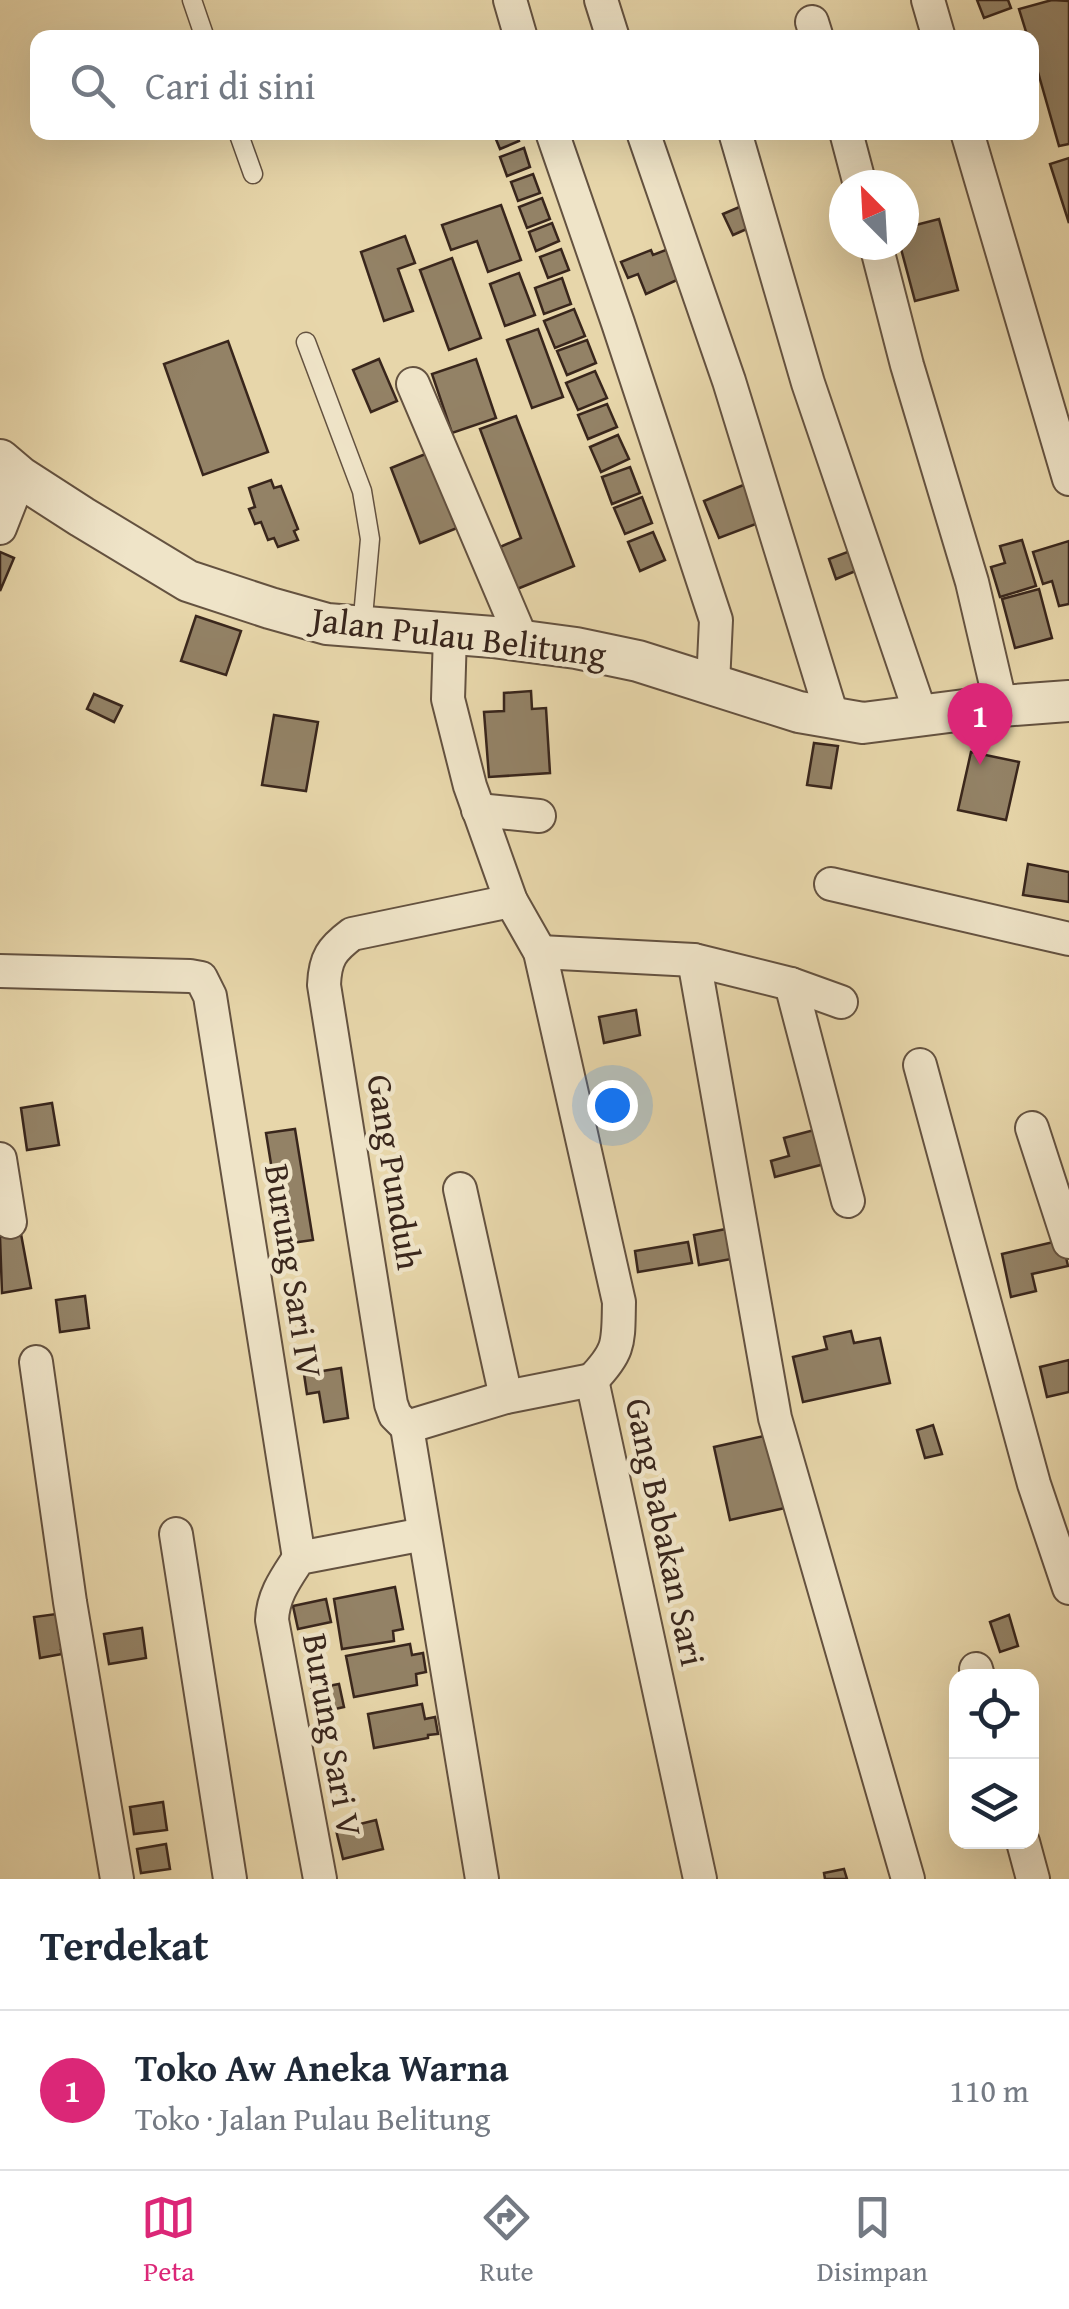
<!DOCTYPE html>
<html lang="id">
<meta charset="utf-8">
<style>
body{margin:0;font-family:"Gentium Book Plus",serif;background:#f6f6f7;color:#1f2937}
.controls{position:absolute;right:30px;bottom:30px;display:grid;overflow:hidden;border-radius:20px;box-shadow:0 10px 40px #0002}
.controls button{width:90px;height:90px;display:grid;place-items:center;padding:0;border:0;border-bottom:2px solid #e0e1e3;background:#fff;color:#1f2937;font:50px sans-serif}
.compass{position:absolute;left:829px;top:170px;width:90px;height:90px;border-radius:50%;background:#fff;box-shadow:0 10px 40px #0002;rotate:336deg}
.you{position:absolute;left:612px;top:1105px;width:35px;height:35px;margin:-25px;border:8px solid #fff;border-radius:50%;background:#1a73e8;box-shadow:0 0 0 15px #1a73e833}
.badge{display:grid;place-items:center;width:65px;height:65px;border-radius:50%;background:#db2777;color:#fff;font-size:32px;font-weight:700}
.pin{position:absolute;translate:-50% -82px;filter:drop-shadow(0 2px 5px #0008)}
.pin::after{content:'';position:absolute;top:52px;width:35px;height:30px;background:inherit;clip-path:polygon(0 0,100% 0,50% 100%)}
.list{margin:0;padding:0;list-style:none}
h2{display:flex;justify-content:space-between;align-items:center;height:130px;margin:0;padding:0 40px;font-size:42px}
h2 small{font-size:32px;font-weight:400;color:#747a83}
.list li{display:grid;grid-template-columns:65px 1fr auto;gap:30px;align-items:center;box-sizing:border-box;height:160px;padding:0 40px;border-top:2px solid #e0e1e3}
.list b{display:block;font-size:38px;white-space:nowrap}
.list p{margin:0;font-size:32px;white-space:nowrap;color:#747a83}
.list em{font-size:32px;font-style:normal;color:#747a83}
.icon{flex:none;width:55px;height:55px;fill:none;stroke:currentColor;stroke-width:2;stroke-linecap:round;stroke-linejoin:round}
.map{position:relative;flex:none;width:1069px;height:1879px;overflow:hidden}
.search{position:absolute;background:#fff;box-shadow:0 10px 40px #0002;left:30px;right:30px;top:30px;height:110px;display:flex;align-items:center;gap:25px;box-sizing:border-box;padding:0 35px;border-radius:20px;color:#747a83;font-size:38px}
.sheet{height:290px;background:#fff}
nav{display:flex;justify-content:space-around;align-items:center;box-sizing:border-box;height:140px;border-top:2px solid #e0e1e3;background:#fff;font-size:28px;color:#747a83}
nav a{display:grid;justify-items:center;gap:5px}
nav .on{color:#db2777}
.map>svg:first-child{display:block}
.building{fill:#938266;stroke:#39261c;stroke-width:2.5}
.lines{fill:none;stroke-linecap:round;stroke-linejoin:round}
.service-casing{stroke:#645240;stroke-width:21}
.minor-casing{stroke:#645240;stroke-width:36}
.tertiary-casing{stroke:#645240;stroke-width:44}
.service{stroke:#efe4c8;stroke-width:18}
.minor{stroke:#efe4c8;stroke-width:32}
.tertiary{stroke:#efe4c8;stroke-width:40}
.labels{text-anchor:middle;dominant-baseline:central;stroke-width:9;stroke-linejoin:round;paint-order:stroke}
.street-label{font-size:35px;fill:#39261c;stroke:#efe4c8}
</style>
<div class="map">
<svg width="1069" height="1879" viewBox="0 0 1069 1879">
<rect width="100%" height="100%" fill="#e7d6aa"/>
<filter id="stains"><feTurbulence type="fractalNoise" baseFrequency=".002" numOctaves="4"/><feColorMatrix values="0 0 0 0 .2 0 0 0 0 .09 0 0 0 0 .02 0 0 0 .5 -.17"/></filter>
<radialGradient id="worn" r=".72"><stop offset=".6" stop-color="#630" stop-opacity="0"/><stop offset="1" stop-color="#630" stop-opacity=".3"/></radialGradient>
<g class="building">
<polygon points="977,0 1008,0 1011,8 984,18"/>
<polygon points="1052,0 1069,1 1069,144 1059,146 1032,51 1032,38 1028,38 1019,9"/>
<polygon points="493,132 516,132 519,141 500,149"/>
<polygon points="524,148 530,167 507,176 500,157"/>
<polygon points="1069,158 1069,223 1050,164"/>
<polygon points="533,174 540,193 518,201 511,182"/>
<polygon points="542,198 550,219 527,228 519,207"/>
<polygon points="749,203 758,224 733,235 723,214"/>
<polygon points="501,205 521,260 488,272 477,241 451,250 442,225"/>
<polygon points="939,219 958,290 915,301 900,245 904,245 904,228"/>
<polygon points="552,223 559,241 536,251 529,232"/>
<polygon points="405,236 415,263 398,269 413,311 384,321 361,252"/>
<polygon points="676,246 688,275 646,294 638,274 628,278 621,262 651,250 653,255"/>
<polygon points="561,249 569,270 548,278 540,257"/>
<polygon points="452,258 481,338 449,350 420,270"/>
<polygon points="519,273 535,315 505,326 490,284"/>
<polygon points="562,278 571,304 544,314 535,288"/>
<polygon points="574,309 585,336 555,348 544,321"/>
<polygon points="538,329 563,397 532,408 507,340"/>
<polygon points="587,340 596,363 567,375 557,351"/>
<polygon points="228,341 268,452 203,475 164,364"/>
<polygon points="379,359 397,401 371,412 353,370"/>
<polygon points="476,359 496,418 452,433 432,374"/>
<polygon points="595,371 607,398 578,410 566,383"/>
<polygon points="607,404 617,427 588,439 578,415"/>
<polygon points="516,416 574,566 517,589 500,547 521,538 480,429"/>
<polygon points="618,435 629,459 601,472 590,447"/>
<polygon points="428,453 457,528 420,543 391,468"/>
<polygon points="630,467 640,493 612,504 602,477"/>
<polygon points="271,480 274,488 281,486 298,529 294,531 298,540 278,547 274,538 268,540 261,522 255,524 249,509 255,507 249,488"/>
<polygon points="746,484 761,522 719,538 704,501"/>
<polygon points="642,497 652,523 625,534 614,508"/>
<polygon points="653,532 665,560 640,571 628,542"/>
<polygon points="1022,540 1036,586 1000,597 991,567 1005,563 1000,546"/>
<polygon points="1069,541 1069,604 1059,606 1052,581 1043,584 1033,552"/>
<polygon points="850,551 858,570 836,579 829,559"/>
<polygon points="0,552 14,558 0,591"/>
<polygon points="1039,589 1052,638 1015,648 1002,599"/>
<polygon points="196,616 241,631 226,675 181,661"/>
<polygon points="531,691 532,709 546,708 550,773 489,777 484,712 504,711 504,693"/>
<polygon points="94,694 122,706 114,722 87,709"/>
<polygon points="274,715 318,722 306,791 262,785"/>
<polygon points="814,743 838,746 831,788 807,785"/>
<polygon points="971,752 1019,762 1006,820 958,810"/>
<polygon points="1028,864 1069,872 1069,902 1023,895"/>
<polygon points="636,1010 640,1035 604,1043 599,1017"/>
<polygon points="52,1103 59,1145 27,1150 21,1108"/>
<polygon points="295,1129 313,1240 284,1244 266,1133"/>
<polygon points="818,1129 828,1163 775,1177 771,1161 789,1156 784,1138"/>
<polygon points="726,1229 731,1259 699,1265 694,1235"/>
<polygon points="21,1234 31,1288 2,1293 0,1237"/>
<polygon points="1062,1240 1068,1266 1032,1274 1036,1291 1011,1297 1002,1254"/>
<polygon points="688,1242 692,1263 638,1272 635,1251"/>
<polygon points="85,1296 89,1328 60,1332 56,1300"/>
<polygon points="851,1331 854,1343 880,1338 890,1383 803,1402 793,1357 827,1349 824,1337"/>
<polygon points="1069,1360 1069,1392 1047,1397 1040,1367"/>
<polygon points="341,1368 348,1418 324,1422 319,1392 307,1394 304,1374"/>
<polygon points="933,1425 942,1454 925,1458 917,1430"/>
<polygon points="769,1435 785,1508 730,1520 714,1447"/>
<polygon points="395,1587 403,1629 393,1631 394,1641 342,1649 334,1599"/>
<polygon points="326,1599 331,1622 298,1629 293,1606"/>
<polygon points="56,1614 70,1649 61,1650 62,1654 40,1658 34,1617"/>
<polygon points="1009,1615 1018,1646 1000,1652 990,1622"/>
<polygon points="142,1628 146,1658 109,1664 104,1634"/>
<polygon points="410,1644 412,1655 423,1653 426,1672 416,1674 417,1685 354,1697 346,1656"/>
<polygon points="339,1684 344,1707 317,1713 312,1689"/>
<polygon points="422,1704 425,1719 435,1717 438,1734 428,1735 428,1738 374,1748 368,1714"/>
<polygon points="163,1802 167,1830 134,1834 130,1807"/>
<polygon points="376,1820 383,1849 343,1859 336,1830"/>
<polygon points="166,1844 170,1869 141,1873 137,1849"/>
<polygon points="844,1869 847,1879 825,1879 824,1873"/>
</g>
<g class="lines">
<g class="service-casing">
<g id="service">
<polyline points="192,0 205,38"/>
<polyline points="238,132 253,174"/>
<polyline points="306,342 362,491 370,539 362,628"/>
</g>
</g>
<g class="minor-casing">
<g id="minor">
<polyline points="510,0 521,38"/>
<polyline points="601,0 613,38"/>
<polyline points="928,0 939,38"/>
<polyline points="812,22 817,38"/>
<polyline points="552,132 618,323 716,620 713,684"/>
<polyline points="643,132 729,381 833,719"/>
<polyline points="735,132 808,383 921,715"/>
<polyline points="846,132 860,185"/>
<polyline points="967,132 1069,479"/>
<polyline points="876,245 907,365 972,582 1001,706"/>
<polyline points="413,384 522,640"/>
<polyline points="0,528 20,477"/>
<path d="M450 634 448 699 470 786 511 901 540 952 619 1302C618 1342 621 1350 592 1380"/>
<polyline points="478,810 539,816"/>
<polyline points="831,884 1069,939"/>
<polyline points="540,952 694,960 791,984 841,1002"/>
<polyline points="694,960 775,1418 908,1879"/>
<polyline points="0,971 190,976 201,978 210,996 299,1558"/>
<polyline points="791,984 848,1201"/>
<polyline points="920,1065 1034,1484 1069,1588"/>
<polyline points="1032,1128 1069,1242"/>
<polyline points="0,1159 10,1222"/>
<polyline points="460,1189 506,1397"/>
<polyline points="36,1362 70,1602 117,1879"/>
<polyline points="592,1380 700,1879"/>
<path d="M407 1427 395 1415 391 1404 324 985C325 958 332 949 352 934L511 901"/>
<polyline points="407,1427 482,1879"/>
<polyline points="407,1427 506,1397 592,1380"/>
<polyline points="176,1534 230,1879"/>
<polyline points="976,1669 978,1676"/>
<polyline points="1023,1842 1033,1879"/>
<path d="M320 1879 272 1620C273 1595 286 1578 299 1558L424 1534"/>
</g>
</g>
<g class="tertiary-casing">
<polyline id="tertiary" points="0,460 20,477 82,517 188,581 270,608 327,624 493,637 576,648 638,661 799,712 863,723 988,707 1069,701"/>
</g>
<use href="#service" class="service"/>
<use href="#minor" class="minor"/>
<use href="#tertiary" class="tertiary"/>
</g>
<g class="labels">
<g class="street-label">
<text transform="translate(459 636) rotate(7)">Jalan Pulau Belitung</text>
<text transform="translate(395 1172) rotate(81)">Gang Punduh</text>
<text transform="translate(294 1271) rotate(81)">Burung Sari IV</text>
<text transform="translate(666 1532) rotate(78)">Gang Babakan Sari</text>
<text transform="translate(333 1735) rotate(80)">Burung Sari V</text>
</g>
</g>
<rect width="100%" height="100%" filter="url(#stains)"/>
<rect width="100%" height="100%" fill="url(#worn)"/>
</svg>
<div class="controls">
<button><svg class="icon" aria-label="locate" viewBox="0 0 24 24"><circle cx="12" cy="12" r="6"/><path d="M12 2v4M12 18v4M2 12h4M18 12h4"/></svg></button>
<button><svg class="icon" aria-label="layers" viewBox="0 0 24 24"><path d="M12 4l9 5-9 5-9-5zM3 14l9 5 9-5"/></svg></button>
</div>
<svg class="compass" viewBox="-18 -18 36 36"><path d="M0-13l5 13h-10z" fill="#e53935"/><path d="M0 13l5-13h-10z" fill="#747a83"/></svg>
<div class="you"></div>
<div class="pin badge" style="left:980px;top:765px">1</div>
<div class="search"><svg class="icon" aria-label="search" viewBox="0 0 24 24"><circle cx="10" cy="10" r="6"/><path d="M15 15l6 6"/></svg>Cari di sini</div>
</div>
<section class="sheet">
<h2>Terdekat<small></small></h2>
<ul class="list">
<li><span class="badge">1</span><div><b>Toko Aw Aneka Warna</b><p>Toko · Jalan Pulau Belitung</p></div><em>110 m</em></li>
</ul>
</section>
<nav>
<a class="on"><svg class="icon" aria-label="map" viewBox="0 0 24 24"><path d="M3 6l6-2 6 2 6-2v14l-6 2-6-2-6 2zM9 4v14M15 6v14"/></svg>Peta</a>
<a><svg class="icon" aria-label="directions" viewBox="0 0 24 24"><path d="M12 3l9 9-9 9-9-9zM9 14v-3h6M13 9l2 2-2 2"/></svg>Rute</a>
<a><svg class="icon" aria-label="saved" viewBox="0 0 24 24"><path d="M7 4h10v16l-5-4-5 4z"/></svg>Disimpan</a>
</nav>
